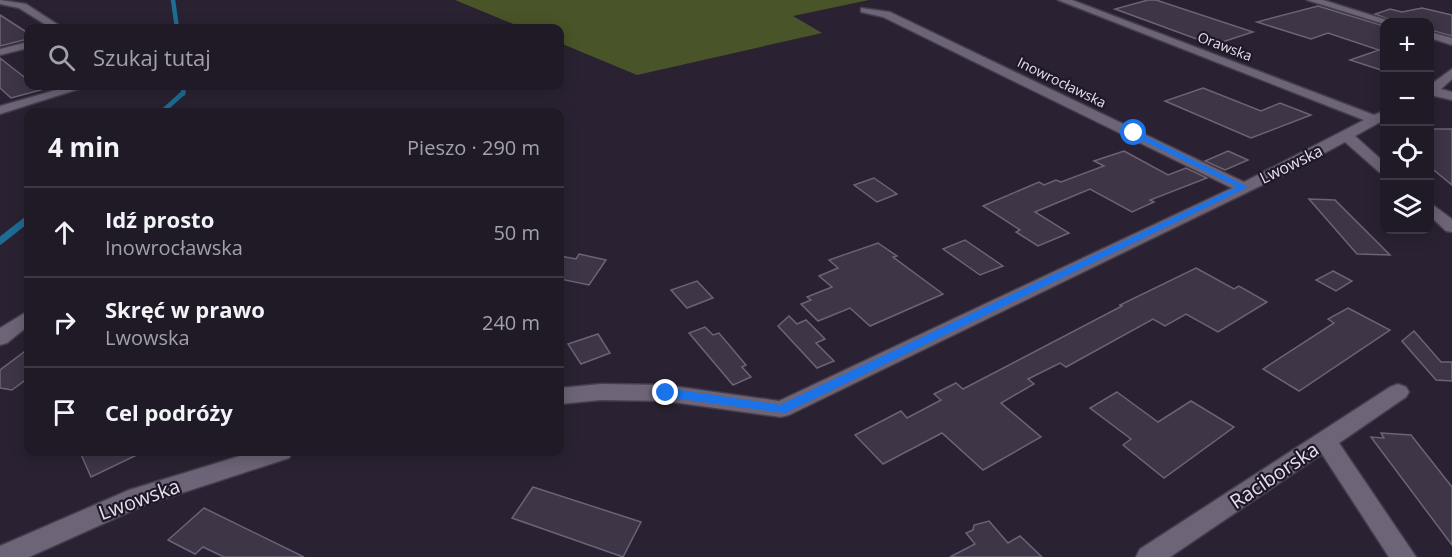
<!DOCTYPE html>
<html lang="pl">
<meta charset="utf-8">
<style>
body{margin:0;font-family:"Open Sans",sans-serif;background:#28232e;color:#f1f3f6}
.controls{position:absolute;right:18px;top:18px;display:grid;overflow:hidden;border-radius:12px;box-shadow:0 3px 15px #0003}
.controls button{width:54px;height:54px;display:grid;place-items:center;padding:0;border:0;border-bottom:2px solid #3d3843;background:#201a26;color:#f1f3f6;font:30px sans-serif}
.stop{position:absolute;width:18px;height:18px;margin:-14px;border:4px solid #1a73e8;border-radius:50%;background:#fff}
.stop.end{background:#1a73e8;border-color:#fff;box-shadow:0 2px 6px #0008}
.list{margin:0;padding:0;list-style:none}
h2{display:flex;justify-content:space-between;align-items:center;height:78px;margin:0;padding:0 24px;font-size:26px}
h2 small{font-size:20px;font-weight:400;color:#a2a1a7}
.list li{display:grid;grid-template-columns:39px 1fr auto;gap:18px;align-items:center;box-sizing:border-box;height:90px;padding:0 24px;border-top:2px solid #3d3843}
.list b{display:block;font-size:22px;white-space:nowrap}
.list p{margin:0;font-size:20px;white-space:nowrap;color:#a2a1a7}
.list em{font-size:20px;font-style:normal;color:#a2a1a7}
.icon{flex:none;width:33px;height:33px;fill:none;stroke:currentColor;stroke-width:2;stroke-linecap:round;stroke-linejoin:round}
.map{position:relative;flex:none;width:1452px;height:557px;overflow:hidden}
.search{position:absolute;background:#201a26;box-shadow:0 3px 15px #0003;left:24px;top:24px;width:540px;height:66px;display:flex;align-items:center;gap:15px;box-sizing:border-box;padding:0 21px;border-radius:12px;color:#a2a1a7;font-size:22px}
.panel{position:absolute;background:#201a26;box-shadow:0 3px 15px #0003;left:24px;top:108px;width:540px;height:348px;border-radius:12px}
.map>svg:first-child{display:block}
.green{fill:#495428}
.lines{fill:none;stroke-linecap:round;stroke-linejoin:round}
.stream-far2{stroke:#1d6d94;stroke-width:4.5}
.stream-far1{stroke:#1d6d94;stroke-width:5}
.stream{stroke:#1d6d94;stroke-width:7}
.building{fill:#3e3547;stroke:#6c6376;stroke-width:1.5}
.minor-casing{stroke:#443e4c;stroke-width:3}
.minor{fill:#6d6477;fill-rule:evenodd}
.route{fill:#1a73e8}
.labels{text-anchor:middle;dominant-baseline:central;stroke-width:4.5;stroke-linejoin:round;paint-order:stroke}
.far-street-label{font-size:14px;fill:#e4dfea;stroke:#201828}
.street-label{font-size:16px;fill:#e4dfea;stroke:#201828}
.near-street-label{font-size:20px;fill:#e4dfea;stroke:#201828}
</style>
<div class="map">
<svg width="1452" height="557" viewBox="0 0 1452 557">
<rect width="100%" height="100%" fill="#2a2232"/>
<polygon class="green" points="455,0 869,0 793,16 822,33 637,75 560,43 560,28 523,28"/>
<g class="lines">
<g class="stream-far2">
<polyline points="173,0 177,28"/>
<polyline points="183,94 184,86"/>
</g>
<polyline class="stream-far1" points="162,112 183,93"/>
<polyline class="stream" points="0,241 28,219"/>
</g>
<g class="building">
<polygon points="1148,0 1156,0 1253,32 1213,45 1115,9"/>
<polygon points="1318,6 1384,26 1384,71 1350,60 1379,50 1328,33 1311,39 1257,22"/>
<polygon points="1422,8 1452,15 1452,36 1430,30 1430,22 1395,22 1375,14 1390,9 1402,12"/>
<polygon points="0,15 28,33 28,39 0,46"/>
<polygon points="0,58 28,80 28,86 36,86 41,90 11,98 0,88"/>
<polygon points="1203,88 1261,111 1280,103 1311,115 1251,138 1165,101"/>
<polygon points="1430,129 1452,129 1452,185 1430,167"/>
<polygon points="1124,151 1168,175 1186,168 1207,178 1150,200 1154,202 1132,212 1090,189 1035,212 1069,233 1038,246 1016,232 1020,230 983,206 1039,182 1044,185 1056,180 1061,182 1104,166 1094,161"/>
<polygon points="1228,151 1248,160 1225,170 1205,161"/>
<polygon points="874,178 897,194 877,202 854,185"/>
<polygon points="1309,199 1335,200 1390,255 1357,254"/>
<polygon points="965,240 1003,266 980,275 943,249"/>
<polygon points="878,243 897,256 893,257 943,294 870,326 850,308 818,321 801,304 811,300 807,297 832,287 819,276 838,268 829,260"/>
<polygon points="579,254 606,260 589,285 560,279 560,256 576,259"/>
<polygon points="1196,268 1234,289 1239,286 1267,302 1218,332 1186,314 1165,326 1153,319 1066,367 1060,363 1028,379 1034,384 1001,403 1041,437 983,470 942,433 883,464 855,435 901,411 907,418 941,400 934,394 956,383 963,389 1122,306 1120,305"/>
<polygon points="1333,271 1352,281 1336,291 1316,280"/>
<polygon points="697,281 713,298 687,308 671,290"/>
<polygon points="1348,308 1390,330 1299,391 1263,369 1334,323 1328,319"/>
<polygon points="789,316 797,324 806,320 825,339 816,343 834,361 817,368 778,326"/>
<polygon points="705,327 713,335 719,333 746,365 742,367 751,377 733,385 689,333"/>
<polygon points="1414,331 1441,362 1452,362 1452,381 1436,380 1402,341"/>
<polygon points="598,334 610,353 581,364 568,344"/>
<polygon points="28,349 28,378 12,390 0,388 0,370"/>
<polygon points="1117,392 1158,422 1191,401 1234,427 1164,478 1123,445 1131,439 1090,408"/>
<polygon points="1381,433 1411,435 1452,487 1452,545 1371,437 1384,438"/>
<polygon points="80,452 143,452 91,477"/>
<polygon points="533,487 641,522 623,557 512,518"/>
<polygon points="204,508 304,557 224,557 203,547 195,554 168,540"/>
<polygon points="989,521 1008,543 1020,536 1042,557 950,557 975,544 966,533 973,530 974,525"/>
</g>
<g class="lines">
<g class="minor-casing">
<g id="minor">
<polygon points="0,0 26,4 63,28 51,28 19,8 0,4"/>
<polygon points="1058,0 1072,0 1374,115 1384,111 1384,120 1355,136 1384,162 1384,173 1379,172 1345,142 1293,170 789,415 781,417 665,401 601,400 560,404 560,388 601,384 665,385 779,401 1232,188 883,17 861,12 861,8 890,12 1244,182 1364,120"/>
<polygon points="1307,0 1323,0 1393,22 1384,24"/>
<polygon points="1430,32 1452,38 1452,45 1430,38"/>
<polygon points="28,42 28,48 0,55 0,49"/>
<polygon points="1452,69 1452,79 1441,89 1452,92 1452,100 1430,95 1430,85"/>
<polygon points="70,86 88,86 0,114 0,106"/>
<polygon points="1430,203 1452,219 1452,232 1446,231 1430,216"/>
<polygon points="28,311 28,326 7,343 0,345 0,328"/>
<polygon points="1398,384 1406,387 1409,392 1406,397 1339,443 1416,557 1389,557 1322,454 1170,557 1136,557 1140,549 1390,387"/>
<polygon points="253,452 293,452 289,458 145,505 29,557 0,557 0,546 129,490"/>
</g>
</g>
<use href="#minor" class="minor"/>
</g>
<polygon class="route" points="1132,132 1137,132 1248,187 785,413 666,397 660,393 666,388 780,405 1237,187 1132,135"/>
<g class="labels">
<g class="far-street-label">
<text transform="translate(1225 46) rotate(21)">Orawska</text>
<text transform="translate(1062 82) rotate(26)">Inowrocławska</text>
</g>
<g class="street-label">
<text transform="translate(1291 164) rotate(-26)">Lwowska</text>
</g>
<g class="near-street-label">
<text transform="translate(1274 475) rotate(-34)">Raciborska</text>
<text transform="translate(139 499) rotate(-20)">Lwowska</text>
</g>
</g>
</svg>
<div class="controls">
<button>+</button>
<button>−</button>
<button><svg class="icon" aria-label="locate" viewBox="0 0 24 24"><circle cx="12" cy="12" r="6"/><path d="M12 2v4M12 18v4M2 12h4M18 12h4"/></svg></button>
<button><svg class="icon" aria-label="layers" viewBox="0 0 24 24"><path d="M12 4l9 5-9 5-9-5zM3 14l9 5 9-5"/></svg></button>
</div>
<div class="stop" style="left:1134px;top:133px"></div>
<div class="stop end" style="left:666px;top:393px"></div>
<div class="search"><svg class="icon" aria-label="search" viewBox="0 0 24 24"><circle cx="10" cy="10" r="6"/><path d="M15 15l6 6"/></svg>Szukaj tutaj</div>
<section class="panel">
<h2>4 min<small>Pieszo · 290 m</small></h2>
<ul class="list">
<li><svg class="icon" aria-label="ahead" viewBox="0 0 24 24"><path d="M12 20V5M6 11l6-6 6 6"/></svg><div><b>Idź prosto</b><p>Inowrocławska</p></div><em>50 m</em></li>
<li><svg class="icon" aria-label="right" viewBox="0 0 24 24"><path d="M7 20v-9h11M14 6l5 5-5 5"/></svg><div><b>Skręć w prawo</b><p>Lwowska</p></div><em>240 m</em></li>
<li><svg class="icon" aria-label="arrive" viewBox="0 0 24 24"><path d="M6 21V4h12l-3 4 3 4H6"/></svg><div><b>Cel podróży</b></div></li>
</ul>
</section>
</div>
